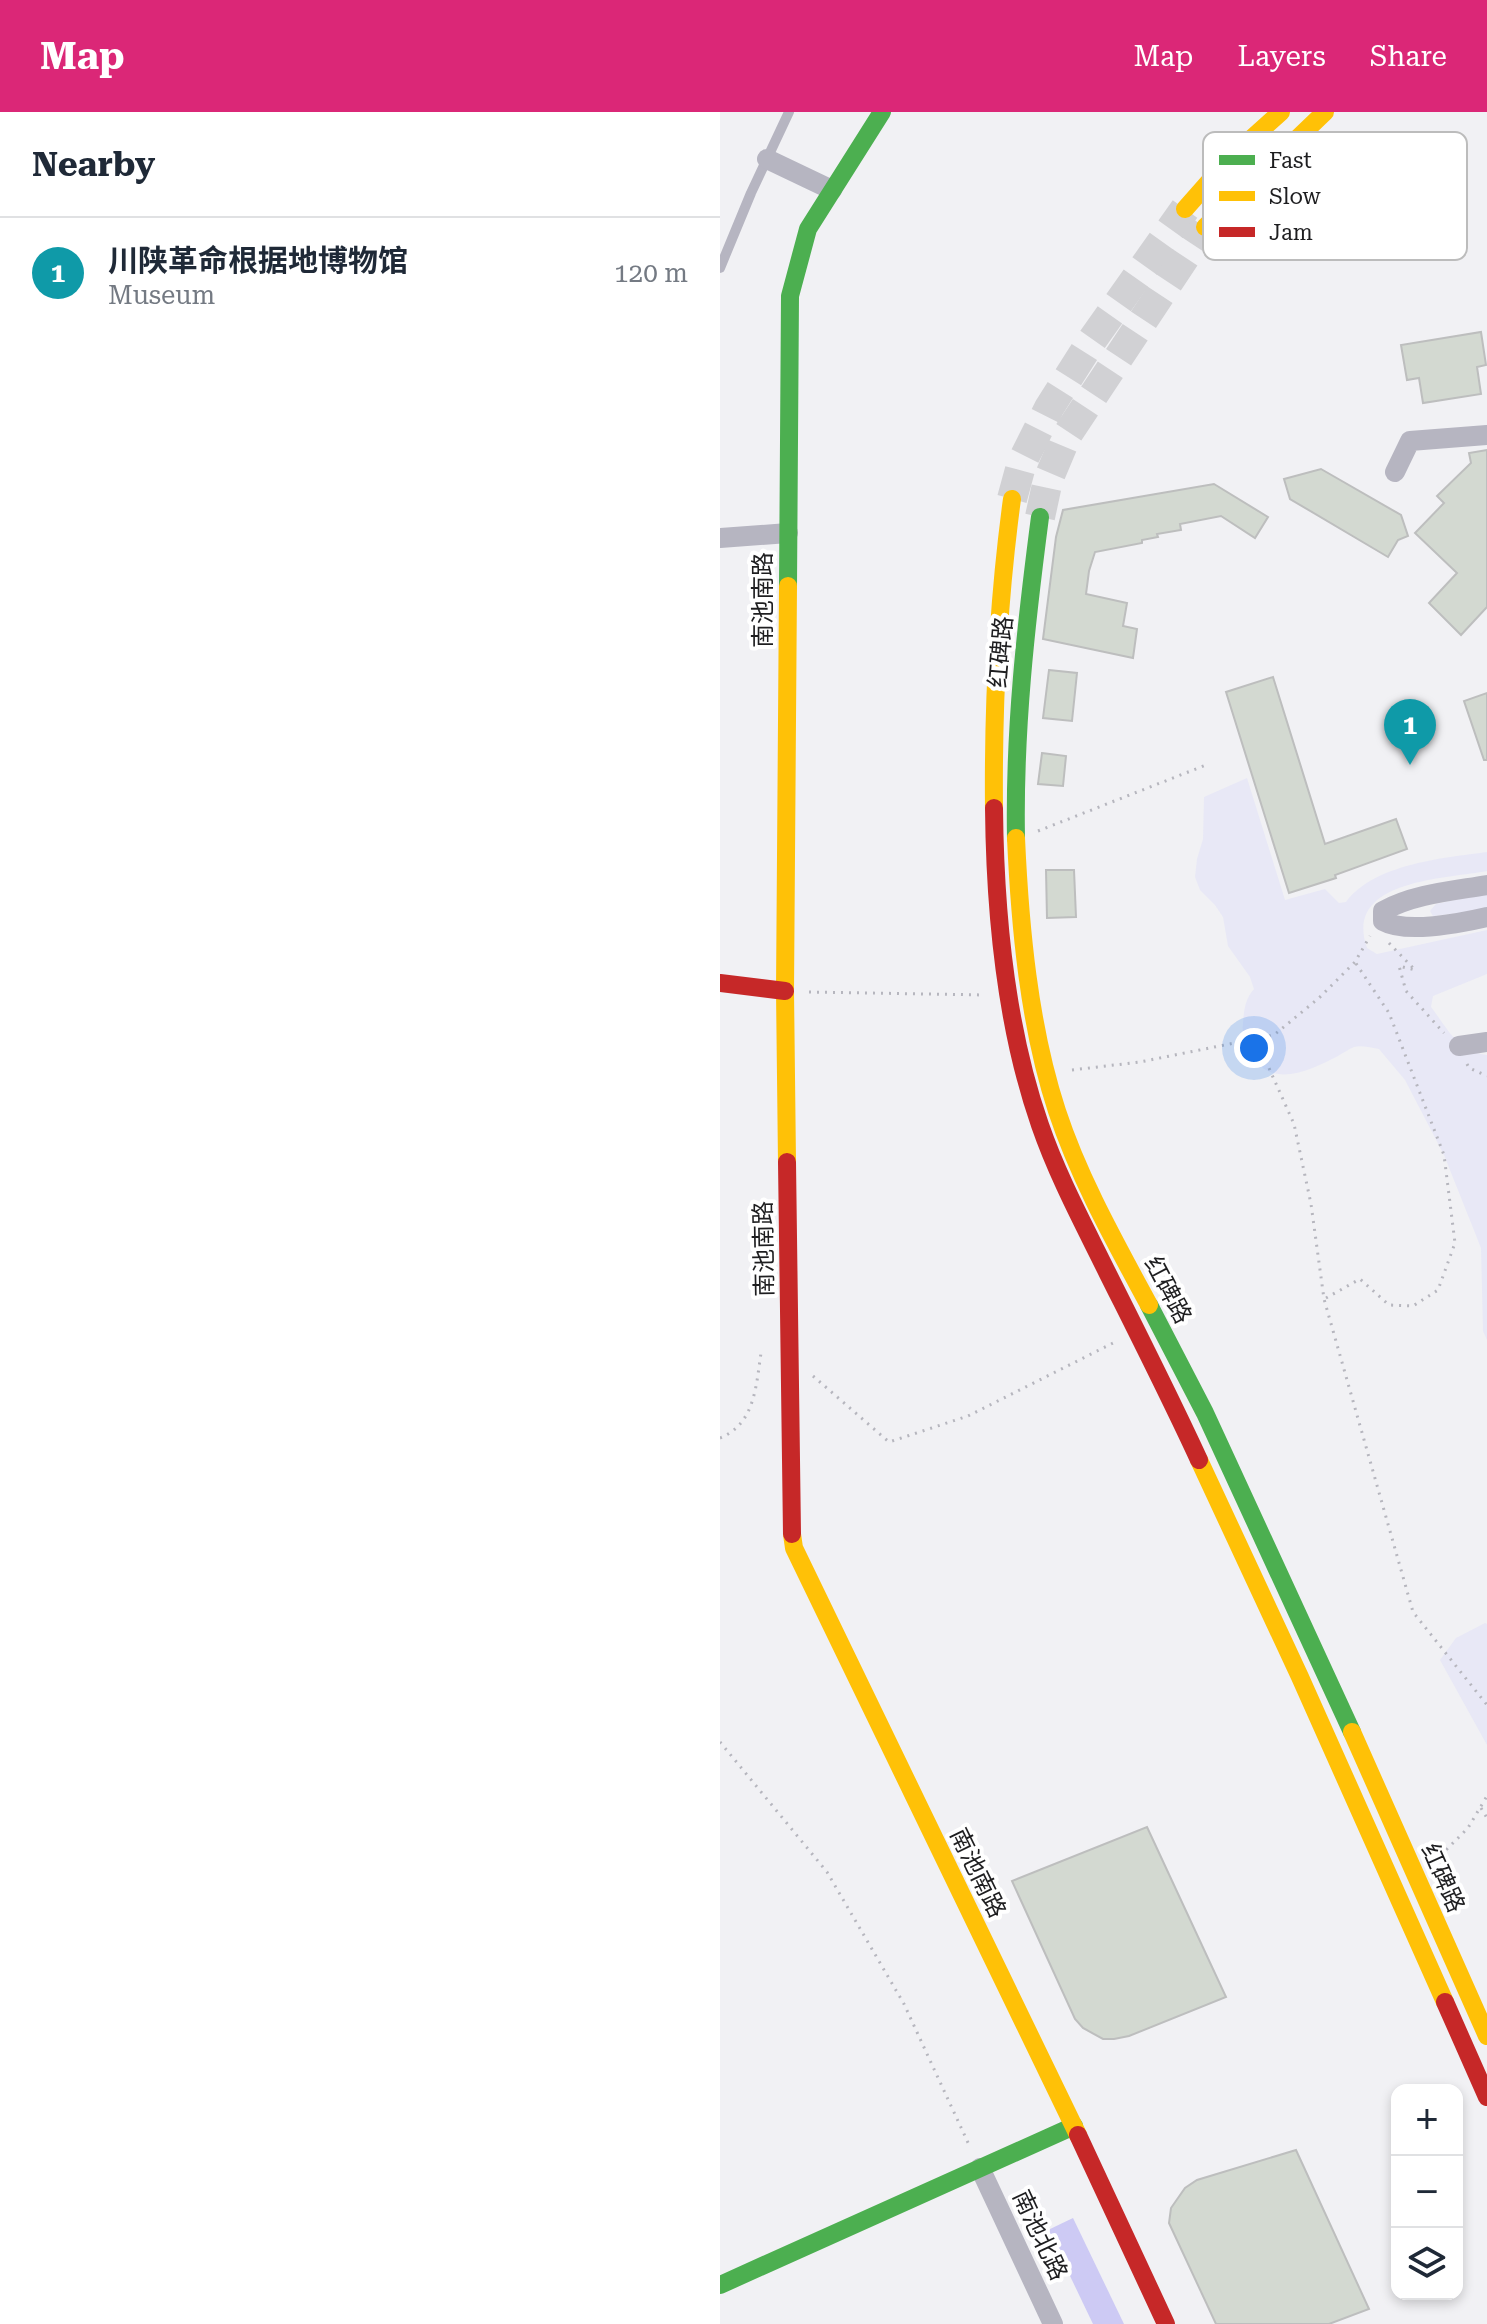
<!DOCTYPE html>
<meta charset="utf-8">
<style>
body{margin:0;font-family:"Roboto Serif","Noto Sans SC",serif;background:#f2f2f3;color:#1f2937}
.controls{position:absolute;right:24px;bottom:24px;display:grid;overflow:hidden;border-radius:16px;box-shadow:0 4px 12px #0003}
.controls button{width:72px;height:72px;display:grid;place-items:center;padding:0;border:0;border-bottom:2px solid #e0e1e3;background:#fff;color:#1f2937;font:40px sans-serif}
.you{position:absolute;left:534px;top:936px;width:28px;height:28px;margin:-20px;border:6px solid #fff;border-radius:50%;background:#1a73e8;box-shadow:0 0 0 12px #1a73e833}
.badge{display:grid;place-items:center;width:52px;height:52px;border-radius:50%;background:#db2777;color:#fff;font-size:26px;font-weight:700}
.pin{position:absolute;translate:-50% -66px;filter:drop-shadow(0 2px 4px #0008)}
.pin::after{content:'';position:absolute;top:42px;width:28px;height:24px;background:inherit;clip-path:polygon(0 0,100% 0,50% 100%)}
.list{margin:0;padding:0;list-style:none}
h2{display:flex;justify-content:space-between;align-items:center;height:104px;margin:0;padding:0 32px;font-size:34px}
h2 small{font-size:26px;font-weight:400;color:#747a83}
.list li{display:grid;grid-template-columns:52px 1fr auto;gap:24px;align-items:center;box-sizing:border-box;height:112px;padding:0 32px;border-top:2px solid #e0e1e3}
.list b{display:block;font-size:30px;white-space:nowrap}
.list p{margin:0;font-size:26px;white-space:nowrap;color:#747a83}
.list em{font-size:26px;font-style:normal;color:#747a83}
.icon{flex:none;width:44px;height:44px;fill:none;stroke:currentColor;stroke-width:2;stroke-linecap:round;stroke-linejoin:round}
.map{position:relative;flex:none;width:767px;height:2212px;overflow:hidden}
header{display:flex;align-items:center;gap:48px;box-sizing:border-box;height:112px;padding:0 40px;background:#db2777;color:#fff}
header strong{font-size:38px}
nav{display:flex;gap:44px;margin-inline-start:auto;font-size:28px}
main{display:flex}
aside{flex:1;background:#fff}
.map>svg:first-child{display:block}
.green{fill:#e8e8f6}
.water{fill:#cdcaf4}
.building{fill:#d3d9d1;stroke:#bdbebe;stroke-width:2}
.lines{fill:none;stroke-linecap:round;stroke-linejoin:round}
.primary-tunnel{stroke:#d1d1d4;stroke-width:30;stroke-dasharray:30 15;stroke-linecap:butt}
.path{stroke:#b6b6be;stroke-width:3;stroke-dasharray:2 6;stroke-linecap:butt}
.lane{stroke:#b6b5c1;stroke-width:10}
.street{stroke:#b6b5c1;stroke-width:20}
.fast{stroke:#4caf50;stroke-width:18}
.slow{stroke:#ffc107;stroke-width:18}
.jam{stroke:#c62828;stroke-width:18}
.labels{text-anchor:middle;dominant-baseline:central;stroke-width:8;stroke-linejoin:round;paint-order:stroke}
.street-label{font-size:24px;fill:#1e1e20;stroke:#fff}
.key{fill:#fff;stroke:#bcbcbc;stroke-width:2}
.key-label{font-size:22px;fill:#1e1e20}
</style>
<header>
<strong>Map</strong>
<nav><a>Map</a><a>Layers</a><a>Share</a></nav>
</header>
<main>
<aside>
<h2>Nearby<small></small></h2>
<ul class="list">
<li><span class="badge" style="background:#0f9aa8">1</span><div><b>川陕革命根据地博物馆</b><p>Museum</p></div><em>120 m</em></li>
</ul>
</aside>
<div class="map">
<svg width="767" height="2212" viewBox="0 0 767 2212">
<rect width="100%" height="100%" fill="#f1f1f4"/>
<g class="green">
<path d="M527 666 565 788 605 777 619 791 626 790C654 752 723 746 767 740V759C724 767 623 768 647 836L657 842 767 818V862L713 884 711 895C728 917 737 939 767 943V1228L763 1219 761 1136 724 1043 685 968 659 937C652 936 641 933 634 935 629 937 623 941 618 944 593 957 553 977 534 946 527 935 521 924 523 911 524 898 525 887 534 877L530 865 508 834 503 805 495 793 480 778 475 765 477 747 483 727 484 685Z"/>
<polygon points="767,781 767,798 713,804 710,799 716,792"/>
<polygon points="765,1511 767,1512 767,1633 720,1548 736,1526"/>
</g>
<polygon class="water" points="353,2106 404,2212 373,2212 328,2118"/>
<g class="building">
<polygon points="761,220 766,253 757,255 761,282 703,291 699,266 687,268 681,233"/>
<polygon points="767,338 767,495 741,523 709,491 737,461 695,421 724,391 717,384 751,351 749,341"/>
<polygon points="601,357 681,403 688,424 678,428 668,445 570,387 564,367"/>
<polygon points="494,372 548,405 535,426 501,404 460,412 461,418 437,422 438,425 422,428 422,431 375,440 369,459 366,482 407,491 403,514 417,517 413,546 323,527 336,425 343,398"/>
<polygon points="329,558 357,561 352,609 323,606"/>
<polygon points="553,565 605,732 676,707 687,737 615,763 616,766 569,781 506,580"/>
<polygon points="767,581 767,648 764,648 744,589"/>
<polygon points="322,641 346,644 343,674 318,672"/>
<polygon points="326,758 354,758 356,805 327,806"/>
<polygon points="427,1715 506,1885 409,1924 394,1927 383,1927 363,1916 355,1907 292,1769"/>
<polygon points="576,2038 649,2197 609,2212 496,2212 449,2111 451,2096 465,2076 477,2068"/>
</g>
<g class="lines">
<g class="primary-tunnel">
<polyline points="292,387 302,350 329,296 370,231 465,97"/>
<polyline points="320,405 328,368 347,323 485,115"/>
</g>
<g class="path">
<polyline points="318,719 486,653"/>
<polyline points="669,831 695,858 679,854 686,879 724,921"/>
<polyline points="89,880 265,883"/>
<polyline points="536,927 574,1012 591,1092 604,1187 693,1500 767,1593"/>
<polyline points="747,952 749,956 767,964"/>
<polyline points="352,958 420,950 554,923 599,886 635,850 650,824"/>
<polyline points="606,1186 640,1167 669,1193 693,1194 718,1178 735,1131 724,1043 669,901 635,850"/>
<polyline points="93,1264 169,1330 248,1304 395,1230"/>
<path d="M0 1326C35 1312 36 1274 41 1241H45"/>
<polyline points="0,1630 107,1760 184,1892 250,2035"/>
<polyline points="761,1696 767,1706"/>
<polyline points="715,1749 748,1716 767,1684"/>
</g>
<polyline class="lane" points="0,156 31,81 69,0"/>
<g class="street">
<polyline points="47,47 112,78"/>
<polyline points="675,360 690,329 767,323"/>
<polyline points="0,426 68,421"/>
<path d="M767 773C732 779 694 782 663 799V809C686 822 741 811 767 805"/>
<polyline points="739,934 767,930"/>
<polyline points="260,2056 333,2212"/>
</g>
<g class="fast">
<polyline points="68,474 70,184 88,117 162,0"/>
<path d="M296 726C294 618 306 512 320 405"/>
<polyline points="429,1193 485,1301 632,1620"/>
<polyline points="0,2173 354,2014"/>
</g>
<g class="slow">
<polyline points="465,97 510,46 561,0"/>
<polyline points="485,115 605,0"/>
<path d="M274 696C273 592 278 490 292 387"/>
<path d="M296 726C300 815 309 914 337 999 359 1066 395 1130 429 1193"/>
<polyline points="67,1050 65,879 68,474"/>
<polyline points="479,1348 580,1565 725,1890"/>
<polyline points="72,1422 74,1436 358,2023"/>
<polyline points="632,1620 767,1924"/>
</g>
<g class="jam">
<path d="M274 696C275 801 285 913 320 1013 338 1065 364 1113 388 1162 419 1224 450 1285 479 1348"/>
<polyline points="0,871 65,879"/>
<polyline points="67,1050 72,1422"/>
<polyline points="725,1890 767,1985"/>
<polyline points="358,2023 446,2212"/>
</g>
</g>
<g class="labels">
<g class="street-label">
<text transform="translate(43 488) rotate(-90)">南池南路</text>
<text transform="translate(281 540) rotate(-85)">红碑路</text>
<text transform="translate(44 1137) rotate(-91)">南池南路</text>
<text transform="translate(448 1178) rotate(62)">红碑路</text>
<text transform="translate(258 1761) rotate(64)">南池南路</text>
<text transform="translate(723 1766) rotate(66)">红碑路</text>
<text transform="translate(320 2123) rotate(65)">南池北路</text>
</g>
</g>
<rect x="483" y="20" width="264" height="128" rx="12" class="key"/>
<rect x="499" y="43" width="36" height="10" fill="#4caf50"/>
<rect x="499" y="79" width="36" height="10" fill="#ffc107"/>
<rect x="499" y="115" width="36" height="10" fill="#c62828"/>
<g class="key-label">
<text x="549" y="56">Fast</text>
<text x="549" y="92">Slow</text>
<text x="549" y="128">Jam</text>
</g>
</svg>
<div class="controls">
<button>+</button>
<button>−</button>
<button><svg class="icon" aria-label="layers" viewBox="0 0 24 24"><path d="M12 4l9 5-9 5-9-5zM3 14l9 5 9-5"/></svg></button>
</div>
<div class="you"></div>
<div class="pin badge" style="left:690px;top:653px;background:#0f9aa8">1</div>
</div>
</main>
